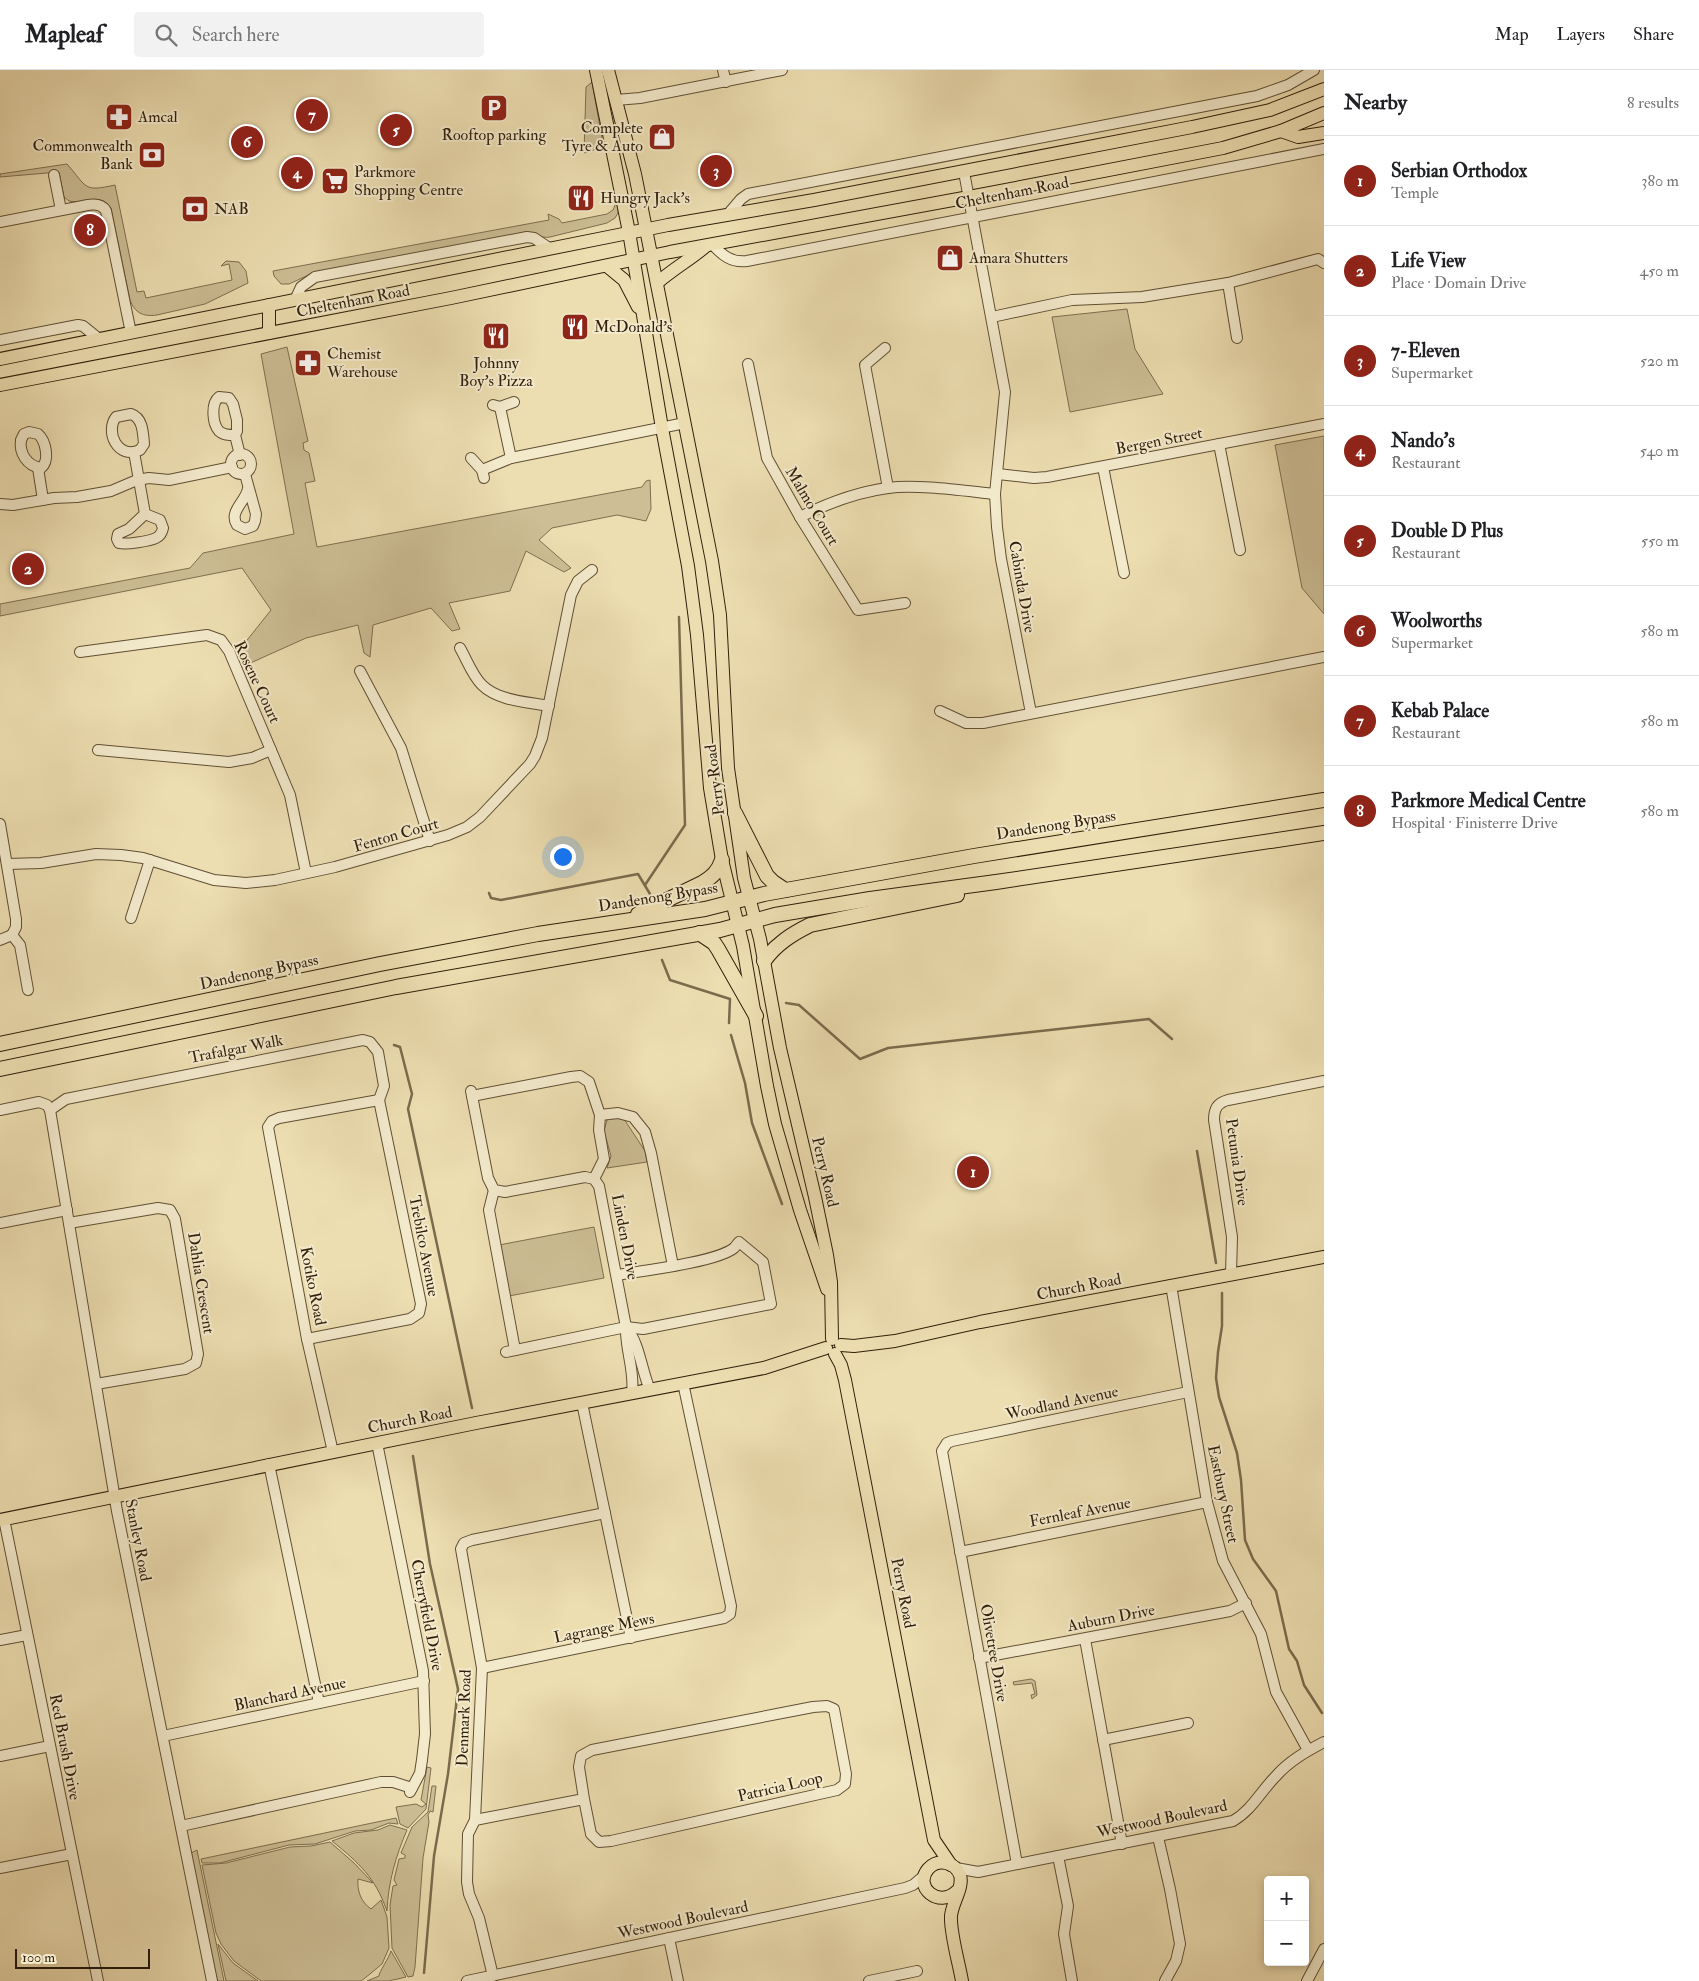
<!DOCTYPE html>
<meta charset="utf-8">
<style>
body{margin:0;font-family:"IM FELL Double Pica",serif;background:#f2f2f2;color:#202124}
.controls{position:absolute;right:15px;bottom:15px;display:grid;overflow:hidden;border-radius:5px;box-shadow:0 2px 8px #0003}
.controls button{width:45px;height:45px;display:grid;place-items:center;padding:0;border:0;border-bottom:1px solid #e0e0e0;background:#fff;color:#202124;font:25px sans-serif}
.scale{position:absolute;left:15px;bottom:12px;width:135px;box-sizing:border-box;padding-left:5px;border:2px solid #311f0b;border-top:0;font-size:14px;line-height:18px;white-space:nowrap;color:#311f0b;-webkit-text-stroke:4px #f3eacc;paint-order:stroke}
.you{position:absolute;left:562px;top:786px;width:18px;height:18px;margin:-12px;border:4px solid #fff;border-radius:50%;background:#1a73e8;box-shadow:0 0 0 8px #1a73e833}
.badge{display:grid;place-items:center;width:32px;height:32px;border-radius:50%;background:#8f2418;color:#fff;font-size:16px;font-weight:700}
.pin{position:absolute;translate:-50% -50%;border:2px solid #fff;box-shadow:0 1px 5px #0006}
.list{margin:0;padding:0;list-style:none}
h2{display:flex;justify-content:space-between;align-items:center;height:65px;margin:0;padding:0 20px;font-size:21px}
h2 small{font-size:16px;font-weight:400;color:#757577}
.list li{display:grid;grid-template-columns:32px 1fr auto;gap:15px;align-items:center;box-sizing:border-box;height:90px;padding:0 20px;border-top:1px solid #e0e0e0}
.list b{display:block;font-size:19px;white-space:nowrap}
.list p{margin:0;font-size:16px;white-space:nowrap;color:#757577}
.list em{font-size:16px;font-style:normal;color:#757577}
.icon{flex:none;width:28px;height:28px;fill:none;stroke:currentColor;stroke-width:2;stroke-linecap:round;stroke-linejoin:round}
.map{position:relative;flex:none;width:1324px;height:1911px;overflow:hidden}
header{display:flex;align-items:center;gap:30px;box-sizing:border-box;height:70px;padding:0 25px;background:#fff;border-bottom:1px solid #e0e0e0}
header strong{font-size:24px}
nav{display:flex;gap:28px;margin-inline-start:auto;font-size:18px}
.search{width:350px;height:45px;background:#f2f2f2;display:flex;align-items:center;gap:12px;box-sizing:border-box;padding:0 18px;border-radius:5px;color:#757577;font-size:19px}
main{display:flex}
aside{flex:1;background:#fff}
.map>svg:first-child{display:block}
.green{fill:#cdbe95;stroke:#7f6e50}
.lines{fill:none;stroke-linecap:round;stroke-linejoin:round}
.stream{stroke:#7b6b4d;stroke-width:2.5}
.minor-casing{stroke:#604f34;stroke-width:12}
.major-casing{stroke:#311f0b;stroke-width:14}
.highway-casing{stroke:#311f0b;stroke-width:16}
.minor{stroke:#f3eacc;stroke-width:10}
.major{stroke:#eddeb1;stroke-width:12}
.highway{stroke:#eddeb1;stroke-width:14}
.labels{text-anchor:middle;dominant-baseline:central;stroke-width:4;stroke-linejoin:round;paint-order:stroke}
.poi-label{font-size:16px;fill:#311f0b;stroke:#f3eacc;text-anchor:start}
.street-label{font-size:16px;fill:#311f0b;stroke:#f3eacc}
</style>
<header>
<strong>Mapleaf</strong>
<div class="search"><svg class="icon" aria-label="search" viewBox="0 0 24 24"><circle cx="10" cy="10" r="6"/><path d="M15 15l6 6"/></svg>Search here</div>
<nav><a>Map</a><a>Layers</a><a>Share</a></nav>
</header>
<main>
<div class="map">
<svg width="1324" height="1911" viewBox="0 0 1324 1911">
<rect width="100%" height="100%" fill="#eddeb1"/>
<filter id="stains"><feTurbulence type="fractalNoise" baseFrequency=".004" numOctaves="4"/><feColorMatrix values="0 0 0 0 .2 0 0 0 0 .09 0 0 0 0 .02 0 0 0 .5 -.17"/></filter>
<radialGradient id="worn" r=".72"><stop offset=".6" stop-color="#630" stop-opacity="0"/><stop offset="1" stop-color="#630" stop-opacity=".3"/></radialGradient>
<g class="green">
<polygon points="592,12 603,74 600,78 584,83 586,17"/>
<path d="M67 94C88 118 83 122 115 115L137 222 144 221 146 228 232 210 229 194 221 196 226 191 239 192 246 201 248 213 205 234 157 245C143 247 135 243 130 230L111 138C98 121 86 135 69 131L64 127 59 102 0 107V104Z"/>
<path d="M616 133H619L618 143 615 148 607 153 550 167C541 169 535 162 526 162L313 203 289 214H281L274 206 273 201 549 150 548 144 559 149 562 153 607 144 613 140Z"/>
<polygon points="1127,239 1135,279 1163,324 1070,342 1052,247"/>
<polygon points="287,277 308,371 303,373 304,380 309,383 315,411 305,413 317,477 642,417 646,411 650,410 651,439 646,451 617,445 552,458 539,470 571,498 564,502 526,481 510,521 449,533 460,559 452,561 431,538 373,555 370,587 364,583 358,555 306,568 246,595 240,579 271,540 242,498 0,546 0,534 190,498 203,483 294,464 261,284"/>
<polygon points="1324,366 1324,544 1302,518 1275,375"/>
<polygon points="615,1046 624,1049 645,1081 647,1092 607,1098 611,1086 604,1061 607,1050"/>
<polygon points="594,1157 604,1208 509,1226 499,1175"/>
<polygon points="1031,1609 1035,1611 1037,1625 1032,1629 1031,1625 1035,1624 1032,1613 1014,1615 1013,1612"/>
<polygon points="427,1697 431,1698 426,1739 408,1758 400,1754 396,1737 416,1734 422,1737 426,1734 421,1730"/>
<polygon points="432,1716 436,1716 433,1742 430,1741 428,1745 429,1752 423,1788 415,1897 413,1906 408,1907 392,1878 390,1835 393,1816 397,1815 394,1810 399,1789 405,1788 405,1785 401,1783 412,1757 428,1742"/>
<polygon points="396,1748 398,1754 389,1753 371,1760 355,1761 315,1774 289,1775 220,1793 202,1793 201,1789"/>
<path d="M390 1755 407 1760C396 1785 388 1813 387 1841 375 1807 359 1793 332 1771L354 1763 378 1760Z"/>
<path d="M330 1772 354 1793 373 1813 358 1809C357 1821 361 1832 371 1839L381 1830 387 1847 389 1878 382 1894 365 1908 361 1911H261L234 1891 221 1874 216 1863 202 1795 226 1793 290 1777 311 1776Z"/>
<polygon points="197,1780 224,1911 217,1911 191,1783"/>
<polygon points="218,1874 233,1893 258,1911 226,1911"/>
<path d="M391 1881 406 1907 389 1911H367L379 1906C379 1902 389 1888 391 1881Z"/>
</g>
<g class="lines">
<g class="stream">
<polyline points="645,815 685,755 679,547"/>
<polyline points="489,823 491,828 501,830 638,804 650,824"/>
<polyline points="662,890 670,910 730,929 729,953"/>
<polyline points="786,933 799,935 860,989 888,978 1149,949 1172,969"/>
<polyline points="731,965 745,1013 752,1053 782,1134"/>
<polyline points="394,975 400,977 412,1024 408,1039 472,1338"/>
<polyline points="1197,1081 1216,1193"/>
<polyline points="1222,1223 1222,1256 1218,1282 1216,1308 1219,1327 1237,1383 1241,1410 1245,1470 1253,1489 1276,1521 1289,1579 1297,1591 1304,1615 1322,1643"/>
<polyline points="413,1386 430,1494 458,1619 448,1704 434,1786 424,1903"/>
</g>
<g class="minor-casing">
<g id="minor">
<polyline points="723,0 726,12"/>
<polyline points="616,30 640,28 782,0"/>
<polyline points="964,102 1005,322 995,424 997,457 1001,489 1031,643"/>
<polyline points="54,105 61,140"/>
<polyline points="729,143 741,129 748,124 1257,26 1288,15 1314,0"/>
<path d="M0 152 88 135C95 134 102 134 106 141L131 263"/>
<path d="M712 174C722 185 731 193 747 191L1324 79"/>
<polyline points="1228,213 1237,268"/>
<polyline points="295,230 301,217 315,207 527,167 534,168 549,178"/>
<polyline points="992,247 1072,230 1142,227 1228,213 1318,189 1324,193"/>
<polyline points="0,270 78,255 83,256 99,269"/>
<polyline points="885,278 865,295 888,418"/>
<polyline points="748,294 767,388 800,447 858,540 905,533"/>
<polyline points="493,335 500,337 514,332"/>
<polyline points="500,337 511,388"/>
<path d="M131 344C143 348 143 363 144 374L140 380C117 390 105 361 116 347Z"/>
<path d="M29 362 38 364C46 371 50 391 41 398 27 396 19 383 21 370L24 364Z"/>
<path d="M235 365C229 365 223 365 219 361 212 353 211 333 219 327L229 328 233 334 237 350V361L235 365 240 385"/>
<polyline points="1219,374 1240,480"/>
<polyline points="134,382 145,444"/>
<circle cx="241" cy="394" r="10"/>
<polyline points="471,388 482,400 484,408"/>
<polyline points="1103,397 1124,503"/>
<polyline points="38,398 43,430"/>
<polyline points="482,400 511,388 685,353"/>
<path d="M245 404 256 444 255 451 253 456 245 459 237 455C228 441 247 431 248 418"/>
<polyline points="998,404 1034,408 1047,407 1324,354"/>
<polyline points="0,434 13,435 54,428 77,427 111,421 137,410 149,408 169,410 232,397"/>
<path d="M145 444 160 450 163 458C162 463 160 466 156 468 150 471 126 475 119 473L117 469 118 464 129 459Z"/>
<path d="M800 447C828 433 857 422 888 418 917 414 965 421 995 424"/>
<path d="M460 578C467 590 472 605 482 615 498 631 528 632 549 636"/>
<polyline points="80,582 207,565 221,570 229,581 290,725 306,803"/>
<polyline points="360,601 401,678 430,771"/>
<polyline points="940,641 966,653 983,653 1324,587"/>
<polyline points="98,680 229,692 252,688 271,680"/>
<polyline points="0,754 16,849 16,857 12,865"/>
<polyline points="7,794 41,793 96,784 121,785 143,788 214,810 246,813 275,810 335,797 448,765 467,757 480,747 530,694 535,686 542,668 571,525 578,511 592,500"/>
<polyline points="131,848 150,790"/>
<polyline points="12,865 20,875 28,920"/>
<polyline points="0,870 12,865"/>
<path d="M471 1021 488 1108 494 1120 505 1122 585 1107 594 1109 599 1116 626 1257C625 1279 635 1301 632 1323"/>
<polyline points="472,1026 571,1007 580,1006 589,1012 600,1045 599,1060 604,1089 594,1109"/>
<polyline points="0,1040 39,1032 47,1035 50,1040 117,1441 212,1911"/>
<polyline points="50,1040 66,1029 363,970 370,972 378,982 384,1016 379,1030"/>
<polyline points="600,1045 618,1043 633,1047 645,1062 651,1083 673,1196"/>
<polyline points="494,1120 489,1140 515,1280"/>
<polyline points="0,1153 67,1140"/>
<polyline points="69,1153 158,1138 170,1140 175,1149 198,1284 196,1293 185,1299 96,1314"/>
<path d="M1231 1204 1232 1167 1214 1050C1214 1039 1217 1033 1228 1030L1324 1011"/>
<polyline points="1171,1215 1207,1432 1223,1491 1261,1564 1276,1622 1308,1680"/>
<path d="M626 1257C640 1274 641 1299 650 1320"/>
<polyline points="307,1269 410,1249 419,1243 421,1234 379,1030"/>
<path d="M506 1282 626 1257 643 1259 771 1234 763 1192 739 1172C737 1174 736 1176 734 1178 717 1192 641 1201 617 1205"/>
<polyline points="582,1333 631,1568"/>
<polyline points="377,1373 423,1601 425,1664 422,1690 420,1703 410,1722"/>
<polyline points="333,1382 307,1269 268,1057 272,1051 279,1048 379,1030"/>
<polyline points="269,1394 319,1633"/>
<polyline points="4,1449 98,1911"/>
<polyline points="960,1482 1207,1432"/>
<polyline points="1085,1569 1122,1774"/>
<polyline points="0,1570 27,1565"/>
<polyline points="979,1588 1230,1541 1246,1533"/>
<polyline points="482,1598 724,1548 730,1544 731,1536 683,1313"/>
<polyline points="163,1666 424,1611"/>
<polyline points="1103,1670 1188,1653"/>
<polyline points="0,1686 50,1676"/>
<polyline points="475,1750 584,1729 579,1697 581,1686 592,1680 813,1637 827,1636 834,1639 846,1704 845,1714 837,1720 611,1771 599,1772 591,1764 584,1729"/>
<polyline points="181,1756 381,1712 393,1712 412,1718"/>
<polyline points="1158,1767 1170,1819 1180,1874 1176,1891 1165,1911"/>
<polyline points="1058,1786 1068,1836 1064,1864 1072,1911"/>
<polyline points="1017,1794 942,1381 947,1373 952,1371 1188,1322"/>
<polyline points="0,1798 72,1784"/>
<path d="M956 1798 978 1802 1233 1751C1252 1740 1261 1721 1276 1706 1289 1691 1307 1681 1324 1672"/>
<polyline points="669,1868 678,1911"/>
<polyline points="493,1906 479,1848 469,1824 467,1812 468,1764 475,1750 482,1598 461,1479 464,1473 472,1470 605,1443"/>
<polyline points="467,1911 905,1818 913,1815 925,1805"/>
<polyline points="869,1911 917,1901"/>
<polyline points="1307,1911 1324,1879"/>
</g>
</g>
<g class="major-casing">
<g id="major">
<polyline points="596,0 629,162 662,358 688,496 697,565 710,718 722,790 743,876 767,1016 775,1054 800,1140 827,1219"/>
<polyline points="608,0 635,104 712,491 720,545 728,698 744,808 760,869 780,978 815,1127 827,1185 831,1212 832,1269"/>
<polyline points="1281,61 1298,67 1324,63"/>
<polyline points="607,196 624,210 638,237"/>
<path d="M657 213C673 199 691 189 706 176"/>
<polyline points="269,235 269,263"/>
<polyline points="0,289 668,155 814,130 1192,57 1270,40 1324,19"/>
<polyline points="0,315 451,228 670,182 969,127 1223,78 1281,61 1324,43"/>
<polyline points="841,1275 854,1276 895,1271 980,1252 1324,1187"/>
<polyline points="835,1284 841,1295 845,1310 934,1770 951,1795"/>
<polyline points="0,1450 476,1353 764,1298 826,1278"/>
<path d="M957 1821C939 1839 913 1817 928 1799 938 1788 955 1792 960 1805 964 1817 952 1833 951 1846 950 1863 959 1893 962 1911"/>
</g>
</g>
<g class="highway-casing">
<g id="highway">
<polyline points="735,743 767,806 773,812 785,820"/>
<path d="M638 844 702 813C712 807 718 802 722 790"/>
<polyline points="699,863 714,873 718,879 756,946"/>
<path d="M764 891C776 874 792 864 810 855L957 825"/>
<polyline points="0,974 380,894 538,864 705,839 764,824 974,786 1324,730"/>
<polyline points="0,999 396,917 720,860 775,845 870,829 996,812 1324,763"/>
</g>
</g>
<use href="#minor" class="minor"/>
<use href="#major" class="major"/>
<use href="#highway" class="highway"/>
</g>
<defs>
<g id="parking-square" transform="scale(1.4375)"><rect x="-9" y="-9" width="18" height="18" rx="4" fill="#8f2418" stroke="#f3eacc"/><path d="M-3.5-5.5H1a3.5 3.5 0 0 1 0 7H-1V5.5H-3.5ZM-1-3.4V-.6H.8a1.4 1.4 0 0 0 0-2.8Z" fill="#fff"/></g>
<g id="pharmacy-square" transform="scale(1.4375)"><rect x="-9" y="-9" width="18" height="18" rx="4" fill="#8f2418" stroke="#f3eacc"/><path d="M-2-6h4v4h4v4h-4v4h-4v-4h-4v-4h4Z" fill="#fff"/></g>
<g id="shop-square" transform="scale(1.4375)"><rect x="-9" y="-9" width="18" height="18" rx="4" fill="#8f2418" stroke="#f3eacc"/><path d="M-5-2.5h2.3a2.7 3.5 0 0 1 5.4 0H5L5.5 6h-11ZM-1.5-2.5h3a1.5 2.3 0 0 0-3 0Z" fill="#fff"/></g>
<g id="bank-square" transform="scale(1.4375)"><rect x="-9" y="-9" width="18" height="18" rx="4" fill="#8f2418" stroke="#f3eacc"/><path d="M-6-4H6V4H-6ZM0-2.3a2.3 2.3 0 1 0 0 4.6a2.3 2.3 0 1 0 0-4.6Z" fill="#fff"/></g>
<g id="supermarket-square" transform="scale(1.4375)"><rect x="-9" y="-9" width="18" height="18" rx="4" fill="#8f2418" stroke="#f3eacc"/><path d="M-6-5.5h2.5l.6 2H6L4.5 2H-2.5L-4.4-4H-6ZM-1.5 3.2a1.3 1.3 0 1 0 .1 0ZM3 3.2a1.3 1.3 0 1 0 .1 0Z" fill="#fff"/></g>
<g id="restaurant-square" transform="scale(1.4375)"><rect x="-9" y="-9" width="18" height="18" rx="4" fill="#8f2418" stroke="#f3eacc"/><path d="M-5-6h1v4h1v-4h1v4h1v-4h1v5L-1.5 .5V6h-2V.5L-5-1ZM5-6V6H3V1.5H1.5Q1.5-4 5-6Z" fill="#fff"/></g>
</defs>
<g fill-rule="evenodd">
<use href="#parking-square" x="494" y="38"/>
<use href="#pharmacy-square" x="119" y="47"/>
<use href="#shop-square" x="662" y="67"/>
<use href="#bank-square" x="152" y="85"/>
<use href="#supermarket-square" x="335" y="111"/>
<use href="#restaurant-square" x="581" y="128"/>
<use href="#bank-square" x="195" y="139"/>
<use href="#shop-square" x="950" y="188"/>
<use href="#restaurant-square" x="575" y="257"/>
<use href="#restaurant-square" x="496" y="266"/>
<use href="#pharmacy-square" x="308" y="293"/>
</g>
<g class="labels">
<g class="poi-label">
<text x="138" y="47">Amcal</text>
<text x="643" y="58" text-anchor="end">Complete<tspan x="643" dy="18">Tyre &amp; Auto</tspan></text>
<text x="494" y="65" text-anchor="middle">Rooftop parking</text>
<text x="133" y="76" text-anchor="end">Commonwealth<tspan x="133" dy="18">Bank</tspan></text>
<text x="354" y="102">Parkmore<tspan x="354" dy="18">Shopping Centre</tspan></text>
<text x="600" y="128">Hungry Jack's</text>
<text x="214" y="139">NAB</text>
<text x="969" y="188">Amara Shutters</text>
<text x="594" y="257">McDonald's</text>
<text x="327" y="284">Chemist<tspan x="327" dy="18">Warehouse</tspan></text>
<text x="496" y="293" text-anchor="middle">Johnny<tspan x="496" dy="18">Boy's Pizza</tspan></text>
</g>
<g class="street-label">
<text transform="translate(1012 123) rotate(-11)">Cheltenham Road</text>
<text transform="translate(353 231) rotate(-11)">Cheltenham Road</text>
<text transform="translate(1159 371) rotate(-11)">Bergen Street</text>
<text transform="translate(812 436) rotate(59)">Malmo Court</text>
<text transform="translate(1022 517) rotate(80)">Cabinda Drive</text>
<text transform="translate(257 612) rotate(65)">Rosene Court</text>
<text transform="translate(715 710) rotate(-97)">Perry Road</text>
<text transform="translate(1056 755) rotate(-9)">Dandenong Bypass</text>
<text transform="translate(396 765) rotate(-16)">Fenton Court</text>
<text transform="translate(658 827) rotate(-9)">Dandenong Bypass</text>
<text transform="translate(259 902) rotate(-12)">Dandenong Bypass</text>
<text transform="translate(236 979) rotate(-11)">Trafalgar Walk</text>
<text transform="translate(1237 1092) rotate(82)">Petunia Drive</text>
<text transform="translate(825 1102) rotate(77)">Perry Road</text>
<text transform="translate(625 1167) rotate(79)">Linden Drive</text>
<text transform="translate(424 1176) rotate(79)">Trebilco Avenue</text>
<text transform="translate(201 1213) rotate(81)">Dahlia Crescent</text>
<text transform="translate(313 1216) rotate(79)">Kotiko Road</text>
<text transform="translate(1079 1217) rotate(-11)">Church Road</text>
<text transform="translate(1062 1333) rotate(-12)">Woodland Avenue</text>
<text transform="translate(410 1350) rotate(-11)">Church Road</text>
<text transform="translate(1223 1424) rotate(78)">Eastbury Street</text>
<text transform="translate(1080 1442) rotate(-11)">Fernleaf Avenue</text>
<text transform="translate(138 1470) rotate(79)">Stanley Road</text>
<text transform="translate(903 1523) rotate(79)">Perry Road</text>
<text transform="translate(427 1545) rotate(79)">Cherryfield Drive</text>
<text transform="translate(1111 1548) rotate(-11)">Auburn Drive</text>
<text transform="translate(604 1558) rotate(-11)">Lagrange Mews</text>
<text transform="translate(994 1583) rotate(80)">Olivetree Drive</text>
<text transform="translate(290 1624) rotate(-12)">Blanchard Avenue</text>
<text transform="translate(464 1648) rotate(-88)">Denmark Road</text>
<text transform="translate(65 1677) rotate(79)">Red Brush Drive</text>
<text transform="translate(780 1717) rotate(-13)">Patricia Loop</text>
<text transform="translate(1162 1749) rotate(-12)">Westwood Boulevard</text>
<text transform="translate(683 1850) rotate(-12)">Westwood Boulevard</text>
</g>
</g>
<rect width="100%" height="100%" filter="url(#stains)"/>
<rect width="100%" height="100%" fill="url(#worn)"/>
</svg>
<div class="controls">
<button>+</button>
<button>−</button>
</div>
<div class="scale">100 m</div>
<div class="you"></div>
<div class="pin badge" style="left:973px;top:1102px">1</div>
<div class="pin badge" style="left:28px;top:499px">2</div>
<div class="pin badge" style="left:716px;top:101px">3</div>
<div class="pin badge" style="left:297px;top:103px">4</div>
<div class="pin badge" style="left:396px;top:60px">5</div>
<div class="pin badge" style="left:247px;top:72px">6</div>
<div class="pin badge" style="left:312px;top:45px">7</div>
<div class="pin badge" style="left:90px;top:160px">8</div>
</div>
<aside>
<h2>Nearby<small>8 results</small></h2>
<ul class="list">
<li><span class="badge">1</span><div><b>Serbian Orthodox</b><p>Temple</p></div><em>380 m</em></li>
<li><span class="badge">2</span><div><b>Life View</b><p>Place · Domain Drive</p></div><em>450 m</em></li>
<li><span class="badge">3</span><div><b>7-Eleven</b><p>Supermarket</p></div><em>520 m</em></li>
<li><span class="badge">4</span><div><b>Nando's</b><p>Restaurant</p></div><em>540 m</em></li>
<li><span class="badge">5</span><div><b>Double D Plus</b><p>Restaurant</p></div><em>550 m</em></li>
<li><span class="badge">6</span><div><b>Woolworths</b><p>Supermarket</p></div><em>580 m</em></li>
<li><span class="badge">7</span><div><b>Kebab Palace</b><p>Restaurant</p></div><em>580 m</em></li>
<li><span class="badge">8</span><div><b>Parkmore Medical Centre</b><p>Hospital · Finisterre Drive</p></div><em>580 m</em></li>
</ul>
</aside>
</main>
